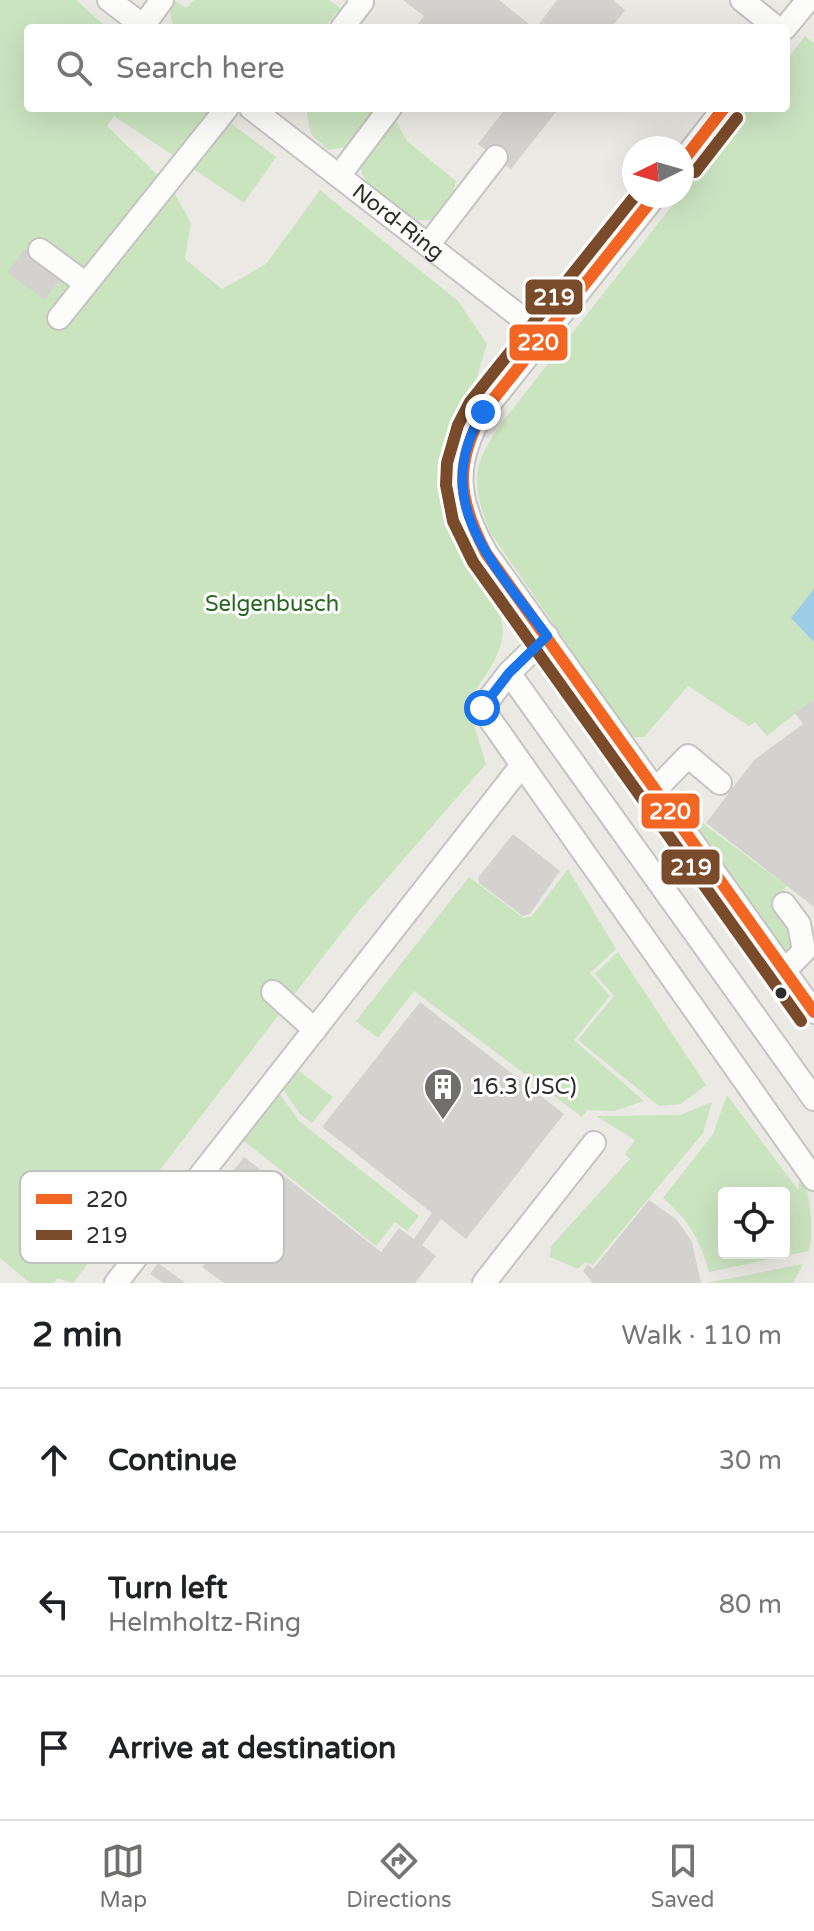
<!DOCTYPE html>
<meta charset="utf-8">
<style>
body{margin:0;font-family:"Varela Round",sans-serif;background:#f2f2f2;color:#202124}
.controls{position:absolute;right:24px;bottom:24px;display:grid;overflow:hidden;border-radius:8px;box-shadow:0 8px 32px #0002}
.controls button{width:72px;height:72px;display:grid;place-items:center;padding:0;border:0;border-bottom:2px solid #e0e0e0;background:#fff;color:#202124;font:40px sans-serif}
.compass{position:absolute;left:622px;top:136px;width:72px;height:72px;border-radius:50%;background:#fff;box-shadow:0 8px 32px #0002;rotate:265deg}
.stop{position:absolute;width:24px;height:24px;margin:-18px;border:6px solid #1a73e8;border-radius:50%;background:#fff}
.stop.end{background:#1a73e8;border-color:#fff;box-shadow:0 2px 8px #0008}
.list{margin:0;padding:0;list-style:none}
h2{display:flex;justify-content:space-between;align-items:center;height:104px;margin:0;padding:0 32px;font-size:34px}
h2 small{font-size:26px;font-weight:400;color:#757577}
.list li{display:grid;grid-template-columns:52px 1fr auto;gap:24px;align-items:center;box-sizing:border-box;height:144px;padding:0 32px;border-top:2px solid #e0e0e0}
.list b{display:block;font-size:30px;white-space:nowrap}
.list p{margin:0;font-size:26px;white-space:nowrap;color:#757577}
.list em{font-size:26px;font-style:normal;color:#757577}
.icon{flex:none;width:44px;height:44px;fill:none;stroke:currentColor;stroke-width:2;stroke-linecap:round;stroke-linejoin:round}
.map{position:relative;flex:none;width:814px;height:1283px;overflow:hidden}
.search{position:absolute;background:#fff;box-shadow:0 8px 32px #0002;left:24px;right:24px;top:24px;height:88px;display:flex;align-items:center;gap:20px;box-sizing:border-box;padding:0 28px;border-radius:8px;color:#757577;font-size:30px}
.sheet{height:536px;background:#fff}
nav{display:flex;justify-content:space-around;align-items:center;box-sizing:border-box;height:112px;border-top:2px solid #e0e0e0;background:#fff;font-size:22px;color:#757577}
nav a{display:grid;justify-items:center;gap:4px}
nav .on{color:#706f6d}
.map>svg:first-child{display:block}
.green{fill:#cbe4c0;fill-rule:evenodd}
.water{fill:#9dcce7}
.building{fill:#d4d2cf}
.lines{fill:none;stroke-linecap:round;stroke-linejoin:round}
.minor-casing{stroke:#c5c4c3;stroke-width:26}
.minor{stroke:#fcfcfb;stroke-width:22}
.bus-1-casing{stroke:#fff;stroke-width:18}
.bus-2-casing{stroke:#fff;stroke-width:18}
.bus-1{stroke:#f26522;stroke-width:12}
.bus-2{stroke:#7a4b2a;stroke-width:12}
.route{stroke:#1a73e8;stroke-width:10}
.bus-dot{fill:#2d2d2d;stroke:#fff;stroke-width:3}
.labels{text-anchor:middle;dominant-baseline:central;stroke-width:6;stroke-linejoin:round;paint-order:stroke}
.street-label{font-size:22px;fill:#2d2d2d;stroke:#fff}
.park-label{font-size:22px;fill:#276720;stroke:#fff}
.poi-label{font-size:22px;fill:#2d2d2d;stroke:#fff;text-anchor:start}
.key{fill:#fff;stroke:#c0c0c0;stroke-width:2}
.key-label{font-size:22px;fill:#2d2d2d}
.line-badge{stroke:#fff;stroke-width:3}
.badge-label{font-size:22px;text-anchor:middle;font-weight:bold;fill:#fff}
</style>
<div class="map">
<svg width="814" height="1283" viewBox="0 0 814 1283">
<rect width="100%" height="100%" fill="#ebe9e4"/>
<g class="green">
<path d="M0 0H76L107 28H28V108H211L276 157 244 203 114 116 107 126 173 190 191 223 185 259 222 289 266 264 320 190 458 301 487 344C480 365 475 388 466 408 453 438 436 458 441 494 448 547 514 597 501 644 495 665 479 684 467 702L486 764 356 914 73 1283 57 1278 54 1283H30L0 1258Z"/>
<polygon points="174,0 186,8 194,0 329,0 340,8 324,28 174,28 170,13"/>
<path d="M805 36 814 43V589L792 618 814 642V699L767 736 755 722 749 726 688 686 644 737H631L490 532C470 481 472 465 503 421L749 108H786V61Z"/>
<polygon points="306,108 380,108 346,147 328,150 311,134"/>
<path d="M393 115 407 141 456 181C451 203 443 224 417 220 399 207 350 183 362 156 369 142 384 128 393 115Z"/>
<polygon points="682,789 692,792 696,816 701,822 787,886 771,906 791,929 794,947 786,956 674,797"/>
<polygon points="568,869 616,949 590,973 610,996 574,1040 644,1101 614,1111 587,1110 582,1117 414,991 378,1038 356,1021 469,877 524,918 532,916"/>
<polygon points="618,952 706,1085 681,1104 659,1106 578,1040 614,996 595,974"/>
<polygon points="290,1064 333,1097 312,1123 300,1114 278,1082"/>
<polygon points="274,1086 299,1121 419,1216 407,1231 395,1222 376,1246 240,1138"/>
<path d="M727 1095 798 1190 801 1170C810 1191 814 1231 809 1251L709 1272C700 1239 689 1221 663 1198L713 1134ZM724 1193H784V1253H724Z"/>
<polygon points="712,1102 703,1133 593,1265 585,1262 578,1269 550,1257 551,1246 630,1159 625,1154 635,1140 596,1116 680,1115"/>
<polygon points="803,1264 793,1283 706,1283"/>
</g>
<polygon class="water" points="814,589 814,642 791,618"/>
<g class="building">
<polygon points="403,0 499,0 534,28 415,28 424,16"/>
<polygon points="557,0 613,0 625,10 611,28 536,28"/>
<polygon points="506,108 559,108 511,169 478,144"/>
<polygon points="24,249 62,277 45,300 7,272"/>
<polygon points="814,699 814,907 706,823 754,760 803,724 795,713"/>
<polygon points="513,834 560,871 530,914 523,916 479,883 478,878"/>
<polygon points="420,1002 564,1114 466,1239 441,1219 422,1245 436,1256 415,1283 224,1283 202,1267 209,1259 181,1237 244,1157 272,1179 278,1171 381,1252 399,1228 414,1239 432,1213 322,1127"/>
<polygon points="649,1200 677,1220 692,1242 701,1283 593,1283 583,1271 588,1264 593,1269"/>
<polygon points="158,1263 185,1283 163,1283 150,1274"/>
</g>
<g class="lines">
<g class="minor-casing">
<g id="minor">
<polyline points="109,0 146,28"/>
<polyline points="742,0 777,28"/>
<polyline points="143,26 162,0"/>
<polyline points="342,28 362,2 359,0"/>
<polyline points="785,28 808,0"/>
<path id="s1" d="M251 108 545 336"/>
<polyline points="682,162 724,108"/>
<polyline points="339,176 390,108"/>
<path d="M655 196 483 412C451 465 457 502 486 553L814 1012"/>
<polyline points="428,245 496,157"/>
<polyline points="40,250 86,284"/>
<polyline points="59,318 227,108"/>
<polyline points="547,636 509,673 482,708 814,1179"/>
<polyline points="509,673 814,1099"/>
<polyline points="655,790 688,756 720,783"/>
<polyline points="783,972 804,951 799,924 784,904"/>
<polyline points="273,992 315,1030"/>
<polyline points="116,1283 522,765"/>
<polyline points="484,1283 594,1143"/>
</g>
</g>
<use href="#minor" class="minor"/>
<g class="bus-1-casing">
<g id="bus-1">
<polyline points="682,162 724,108"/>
<path d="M655 196 483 412C454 466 458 499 486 553L814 1012"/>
</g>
</g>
<g class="bus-2-casing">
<g id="bus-2">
<polyline points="695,172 737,118"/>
<polyline points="635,196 470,402 458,425 447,463 446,485 453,521 473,562 801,1021"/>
</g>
</g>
<use href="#bus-1" class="bus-1"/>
<use href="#bus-2" class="bus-2"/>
</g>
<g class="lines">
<path class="route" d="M482 708 509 673 547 636C495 565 428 502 483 412"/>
</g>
<defs>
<g id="building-pin" transform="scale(2)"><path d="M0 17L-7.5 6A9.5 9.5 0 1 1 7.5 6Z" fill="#706f6d" stroke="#fff"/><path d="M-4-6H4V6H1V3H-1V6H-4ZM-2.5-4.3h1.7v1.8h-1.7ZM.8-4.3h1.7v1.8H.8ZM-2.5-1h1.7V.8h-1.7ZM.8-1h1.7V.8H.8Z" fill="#fff"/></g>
</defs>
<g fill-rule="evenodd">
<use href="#building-pin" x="443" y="1087"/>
</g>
<circle class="bus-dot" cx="781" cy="993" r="7"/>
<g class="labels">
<g class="street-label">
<text stroke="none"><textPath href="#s1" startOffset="186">Nord-Ring</textPath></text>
</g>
<g class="park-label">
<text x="272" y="604">Selgenbusch</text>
</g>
<g class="poi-label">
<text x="471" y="1087">16.3 (JSC)</text>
</g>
</g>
<rect x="20" y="1171" width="264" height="92" rx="12" class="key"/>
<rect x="36" y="1194" width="36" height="10" fill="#f26522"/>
<rect x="36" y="1230" width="36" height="10" fill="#7a4b2a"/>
<g class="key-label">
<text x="86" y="1207">220</text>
<text x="86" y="1243">219</text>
</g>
<g class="line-badge">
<rect x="524" y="278" width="60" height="38" rx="8" fill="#7a4b2a"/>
<rect x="508" y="323" width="61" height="39" rx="8" fill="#f26522"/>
<rect x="640" y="792" width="61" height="38" rx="8" fill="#f26522"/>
<rect x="660" y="848" width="61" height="38" rx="8" fill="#7a4b2a"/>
</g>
<g class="badge-label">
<text x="554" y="305">219</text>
<text x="538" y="350">220</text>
<text x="670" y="819">220</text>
<text x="691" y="875">219</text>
</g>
</svg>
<div class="controls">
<button><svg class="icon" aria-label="locate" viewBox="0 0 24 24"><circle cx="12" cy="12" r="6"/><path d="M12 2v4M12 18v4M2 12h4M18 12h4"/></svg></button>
</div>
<svg class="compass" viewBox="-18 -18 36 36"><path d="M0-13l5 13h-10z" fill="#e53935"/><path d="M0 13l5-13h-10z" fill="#757577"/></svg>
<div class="stop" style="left:482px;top:708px"></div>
<div class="stop end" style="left:483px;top:412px"></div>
<div class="search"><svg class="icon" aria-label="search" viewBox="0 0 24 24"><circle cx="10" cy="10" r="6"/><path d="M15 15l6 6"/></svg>Search here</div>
</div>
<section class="sheet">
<h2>2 min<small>Walk · 110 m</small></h2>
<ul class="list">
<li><svg class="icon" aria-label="ahead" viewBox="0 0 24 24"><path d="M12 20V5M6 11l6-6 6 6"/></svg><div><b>Continue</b></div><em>30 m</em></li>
<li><svg class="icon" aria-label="left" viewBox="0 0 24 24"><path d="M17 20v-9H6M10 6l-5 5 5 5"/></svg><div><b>Turn left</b><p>Helmholtz-Ring</p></div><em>80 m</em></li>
<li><svg class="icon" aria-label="arrive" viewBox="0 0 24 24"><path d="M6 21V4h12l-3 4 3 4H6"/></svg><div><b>Arrive at destination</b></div></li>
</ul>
</section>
<nav>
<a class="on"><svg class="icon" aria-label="map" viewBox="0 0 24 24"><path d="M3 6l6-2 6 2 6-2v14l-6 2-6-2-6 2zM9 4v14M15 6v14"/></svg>Map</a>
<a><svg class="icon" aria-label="directions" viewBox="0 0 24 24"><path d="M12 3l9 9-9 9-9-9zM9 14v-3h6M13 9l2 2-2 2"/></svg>Directions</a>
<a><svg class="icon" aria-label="saved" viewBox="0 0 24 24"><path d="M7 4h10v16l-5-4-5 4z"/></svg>Saved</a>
</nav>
